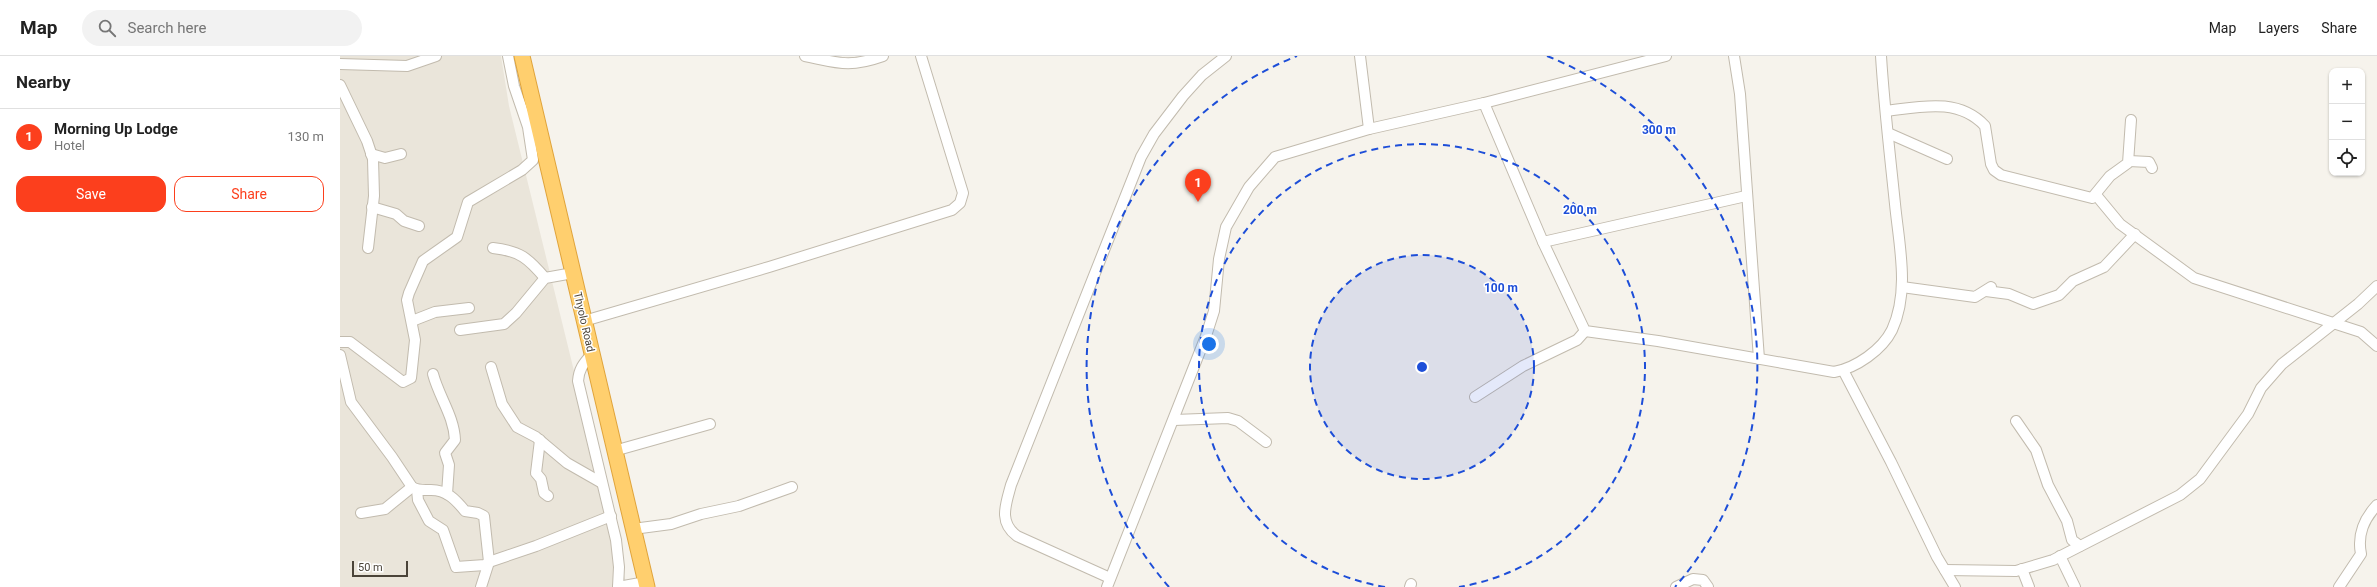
<!DOCTYPE html>
<meta charset="utf-8">
<style>
body{margin:0;font-family:Roboto,sans-serif;background:#f2f2f2;color:#222}
.controls{position:absolute;right:12px;top:12px;display:grid;overflow:hidden;border-radius:8px;box-shadow:0 1px 3px #0004}
.controls button{width:36px;height:36px;display:grid;place-items:center;padding:0;border:0;border-bottom:1px solid #e0e0e0;background:#fff;color:#222;font:20px sans-serif}
.scale{position:absolute;left:12px;bottom:10px;width:56px;box-sizing:border-box;padding-left:4px;border:2px solid #4b4439;border-top:0;font-size:11px;line-height:14px;white-space:nowrap;color:#4b4439;-webkit-text-stroke:3px #fff;paint-order:stroke}
.you{position:absolute;left:869px;top:288px;width:14px;height:14px;margin:-10px;border:3px solid #fff;border-radius:50%;background:#1a73e8;box-shadow:0 0 0 6px #1a73e833}
.badge{display:grid;place-items:center;width:26px;height:26px;border-radius:50%;background:#fc3f1d;color:#fff;font-size:13px;font-weight:700}
.pin{position:absolute;translate:-50% -33px;filter:drop-shadow(0 1px 2px #0008)}
.pin::after{content:'';position:absolute;top:21px;width:14px;height:12px;background:inherit;clip-path:polygon(0 0,100% 0,50% 100%)}
.list{margin:0;padding:0;list-style:none}
h2{display:flex;justify-content:space-between;align-items:center;height:52px;margin:0;padding:0 16px;font-size:17px}
h2 small{font-size:13px;font-weight:400;color:#767676}
.list li{display:grid;grid-template-columns:26px 1fr auto;gap:12px;align-items:center;box-sizing:border-box;height:56px;padding:0 16px;border-top:1px solid #e0e0e0}
.list b{display:block;font-size:15px;white-space:nowrap}
.list p{margin:0;font-size:13px;white-space:nowrap;color:#767676}
.list em{font-size:13px;font-style:normal;color:#767676}
.actions{display:flex;gap:8px;padding:12px 16px}
.actions a{flex:1;padding:9px 0;border:1px solid #fc3f1d;border-radius:12px;text-align:center;font-size:14px;color:#fc3f1d}
.actions .main{background:#fc3f1d;color:#fff}
.icon{flex:none;width:22px;height:22px;fill:none;stroke:currentColor;stroke-width:2;stroke-linecap:round;stroke-linejoin:round}
.map{position:relative;flex:none;width:2037px;height:531px;overflow:hidden}
header{display:flex;align-items:center;gap:24px;box-sizing:border-box;height:56px;padding:0 20px;background:#fff;border-bottom:1px solid #e0e0e0}
header strong{font-size:19px}
nav{display:flex;gap:22px;margin-inline-start:auto;font-size:14px}
.search{width:280px;height:36px;background:#f2f2f2;display:flex;align-items:center;gap:10px;box-sizing:border-box;padding:0 14px;border-radius:22px;color:#767676;font-size:15px}
main{display:flex}
aside{flex:1;background:#fff}
.map>svg:first-child{display:block}
.residential{fill:#eae5da}
.lines{fill:none;stroke-linecap:round;stroke-linejoin:round}
.minor-casing{stroke:#c2bbae;stroke-width:12}
.highway-casing{stroke:#e0a43c;stroke-width:17}
.minor{stroke:#fff;stroke-width:10}
.highway{stroke:#ffcf6e;stroke-width:15}
.ring{fill:none;stroke:#1d4ed8;stroke-width:2;stroke-dasharray:7 5}
.labels{text-anchor:middle;dominant-baseline:central;stroke-width:3;stroke-linejoin:round;paint-order:stroke}
.street-label{font-size:11px;fill:#4b4439;stroke:#fff}
.centre{fill:#1d4ed8;stroke:#fff;stroke-width:2}
.ring-label{font-size:12px;text-anchor:middle;font-weight:bold;fill:#1d4ed8;stroke:#fff;stroke-width:3;stroke-linejoin:round;paint-order:stroke}
</style>
<header>
<strong>Map</strong>
<div class="search"><svg class="icon" aria-label="search" viewBox="0 0 24 24"><circle cx="10" cy="10" r="6"/><path d="M15 15l6 6"/></svg>Search here</div>
<nav><a>Map</a><a>Layers</a><a>Share</a></nav>
</header>
<main>
<aside>
<h2>Nearby<small></small></h2>
<ul class="list">
<li><span class="badge">1</span><div><b>Morning Up Lodge</b><p>Hotel</p></div><em>130 m</em></li>
</ul>
<div class="actions"><a class="main">Save</a><a>Share</a></div>
</aside>
<div class="map">
<svg width="2037" height="531" viewBox="0 0 2037 531">
<rect width="100%" height="100%" fill="#f6f3ec"/>
<polygon class="residential" points="0,0 161,0 169,50 287,531 0,531"/>
<g class="lines">
<g class="minor-casing">
<g id="minor">
<path d="M465 0C499 7 509 12 543 0"/>
<polyline points="1020,0 1029,73"/>
<polyline points="1394,0 1400,38 1419,303"/>
<polyline points="0,8 67,10 96,0"/>
<polyline points="0,29 27,85 33,103 34,140 28,192"/>
<path d="M1144 47 1203 186 1245 275 1318 285 1494 316C1516 312 1542 294 1552 274 1570 235 1559 189 1555 148 1550 99 1544 49 1541 0"/>
<path d="M1546 55C1580 51 1618 41 1645 70L1651 108 1654 114 1661 119 1752 142 1770 120 1788 107 1791 64"/>
<polyline points="1548,77 1607,103"/>
<polyline points="31,98 45,102 61,98"/>
<polyline points="1789,105 1809,106 1812,112"/>
<polyline points="1756,139 1780,168 1854,222 2021,276 2037,290"/>
<polyline points="32,151 56,158 64,165 79,170"/>
<polyline points="1203,186 1406,140"/>
<path d="M153 192C180 195 188 202 205 222"/>
<polyline points="1562,231 1635,241 1651,231"/>
<polyline points="1646,235 1669,238 1693,248 1719,239 1733,225 1764,211 1795,178"/>
<polyline points="72,265 95,256 129,252"/>
<polyline points="244,265 429,211 612,154 620,147 623,137 581,0"/>
<polyline points="120,274 164,268 176,257 205,222 233,217"/>
<polyline points="0,286 10,286 63,326 71,322 75,284 67,244 69,237 83,205 117,181 128,146 182,114 193,104 188,71 174,30 168,0"/>
<path d="M0 299 11 346 52 401 72 431C78 435 84 434 91 434 107 434 116 444 125 455L138 457 144 460 149 506 141 531"/>
<path d="M251 299C243 308 239 313 238 325L276 484 279 511 278 531"/>
<polyline points="151,311 162,348 177,371 196,381 227,407 262,427"/>
<polyline points="1503,314 1551,406 1597,501 1615,531"/>
<path d="M93 318C99 341 114 360 115 384L105 397 109 409 107 438"/>
<polyline points="1135,341 1183,310 1237,284 1245,275"/>
<polyline points="834,364 888,362 898,365 926,386"/>
<polyline points="1676,365 1696,394 1708,429 1727,465 1732,484 1740,490"/>
<polyline points="200,384 196,417 201,423 204,437 208,440"/>
<polyline points="274,395 370,368"/>
<polyline points="77,434 78,444 89,465 103,474 116,511 145,509 149,506 196,490 271,460"/>
<polyline points="21,457 45,453 72,431"/>
<polyline points="293,473 331,468 361,458 399,450 452,431"/>
<polyline points="1720,500 1735,531"/>
<polyline points="1682,513 1689,531"/>
<polyline points="1605,514 1676,515 1713,504 1840,439 1860,423 1908,358 1921,332 1942,308 2018,248 2037,230"/>
<path d="M770 522 677 480C658 466 666 448 671 429L801 101 814 78 843 40 862 19 886 0"/>
<polyline points="278,531 306,526"/>
<polyline points="767,531 866,280 874,255 879,203 886,171 909,131 935,101 1029,73 1144,47 1326,0"/>
<polyline points="1070,531 1071,528"/>
<polyline points="1336,531 1353,523 1363,524 1368,531"/>
<path d="M1999 531 2021 498C2017 478 2024 463 2037 449"/>
</g>
</g>
<g class="highway-casing">
<polyline id="highway" points="182,0 307,531"/>
</g>
<use href="#minor" class="minor"/>
<use href="#highway" class="highway"/>
</g>
<circle cx="1082" cy="311" r="112" fill="#1d4ed8" fill-opacity=".12"/>
<g class="ring">
<circle cx="1082" cy="311" r="112"/>
<path d="M1045 531A223 223 0 1 1 1119 531"/>
<path d="M829 531A335 335 0 0 1 957 0M1207 0A335 335 0 0 1 1335 531"/>
</g>
<g class="labels">
<g class="street-label">
<text transform="translate(244 266) rotate(77)">Thyolo Road</text>
</g>
</g>
<circle cx="1082" cy="311" r="6" class="centre"/>
<g class="ring-label">
<text x="1319" y="78">300 m</text>
<text x="1240" y="158">200 m</text>
<text x="1161" y="236">100 m</text>
</g>
</svg>
<div class="controls">
<button>+</button>
<button>−</button>
<button><svg class="icon" aria-label="locate" viewBox="0 0 24 24"><circle cx="12" cy="12" r="6"/><path d="M12 2v4M12 18v4M2 12h4M18 12h4"/></svg></button>
</div>
<div class="scale">50 m</div>
<div class="you"></div>
<div class="pin badge" style="left:858px;top:146px">1</div>
</div>
</main>
